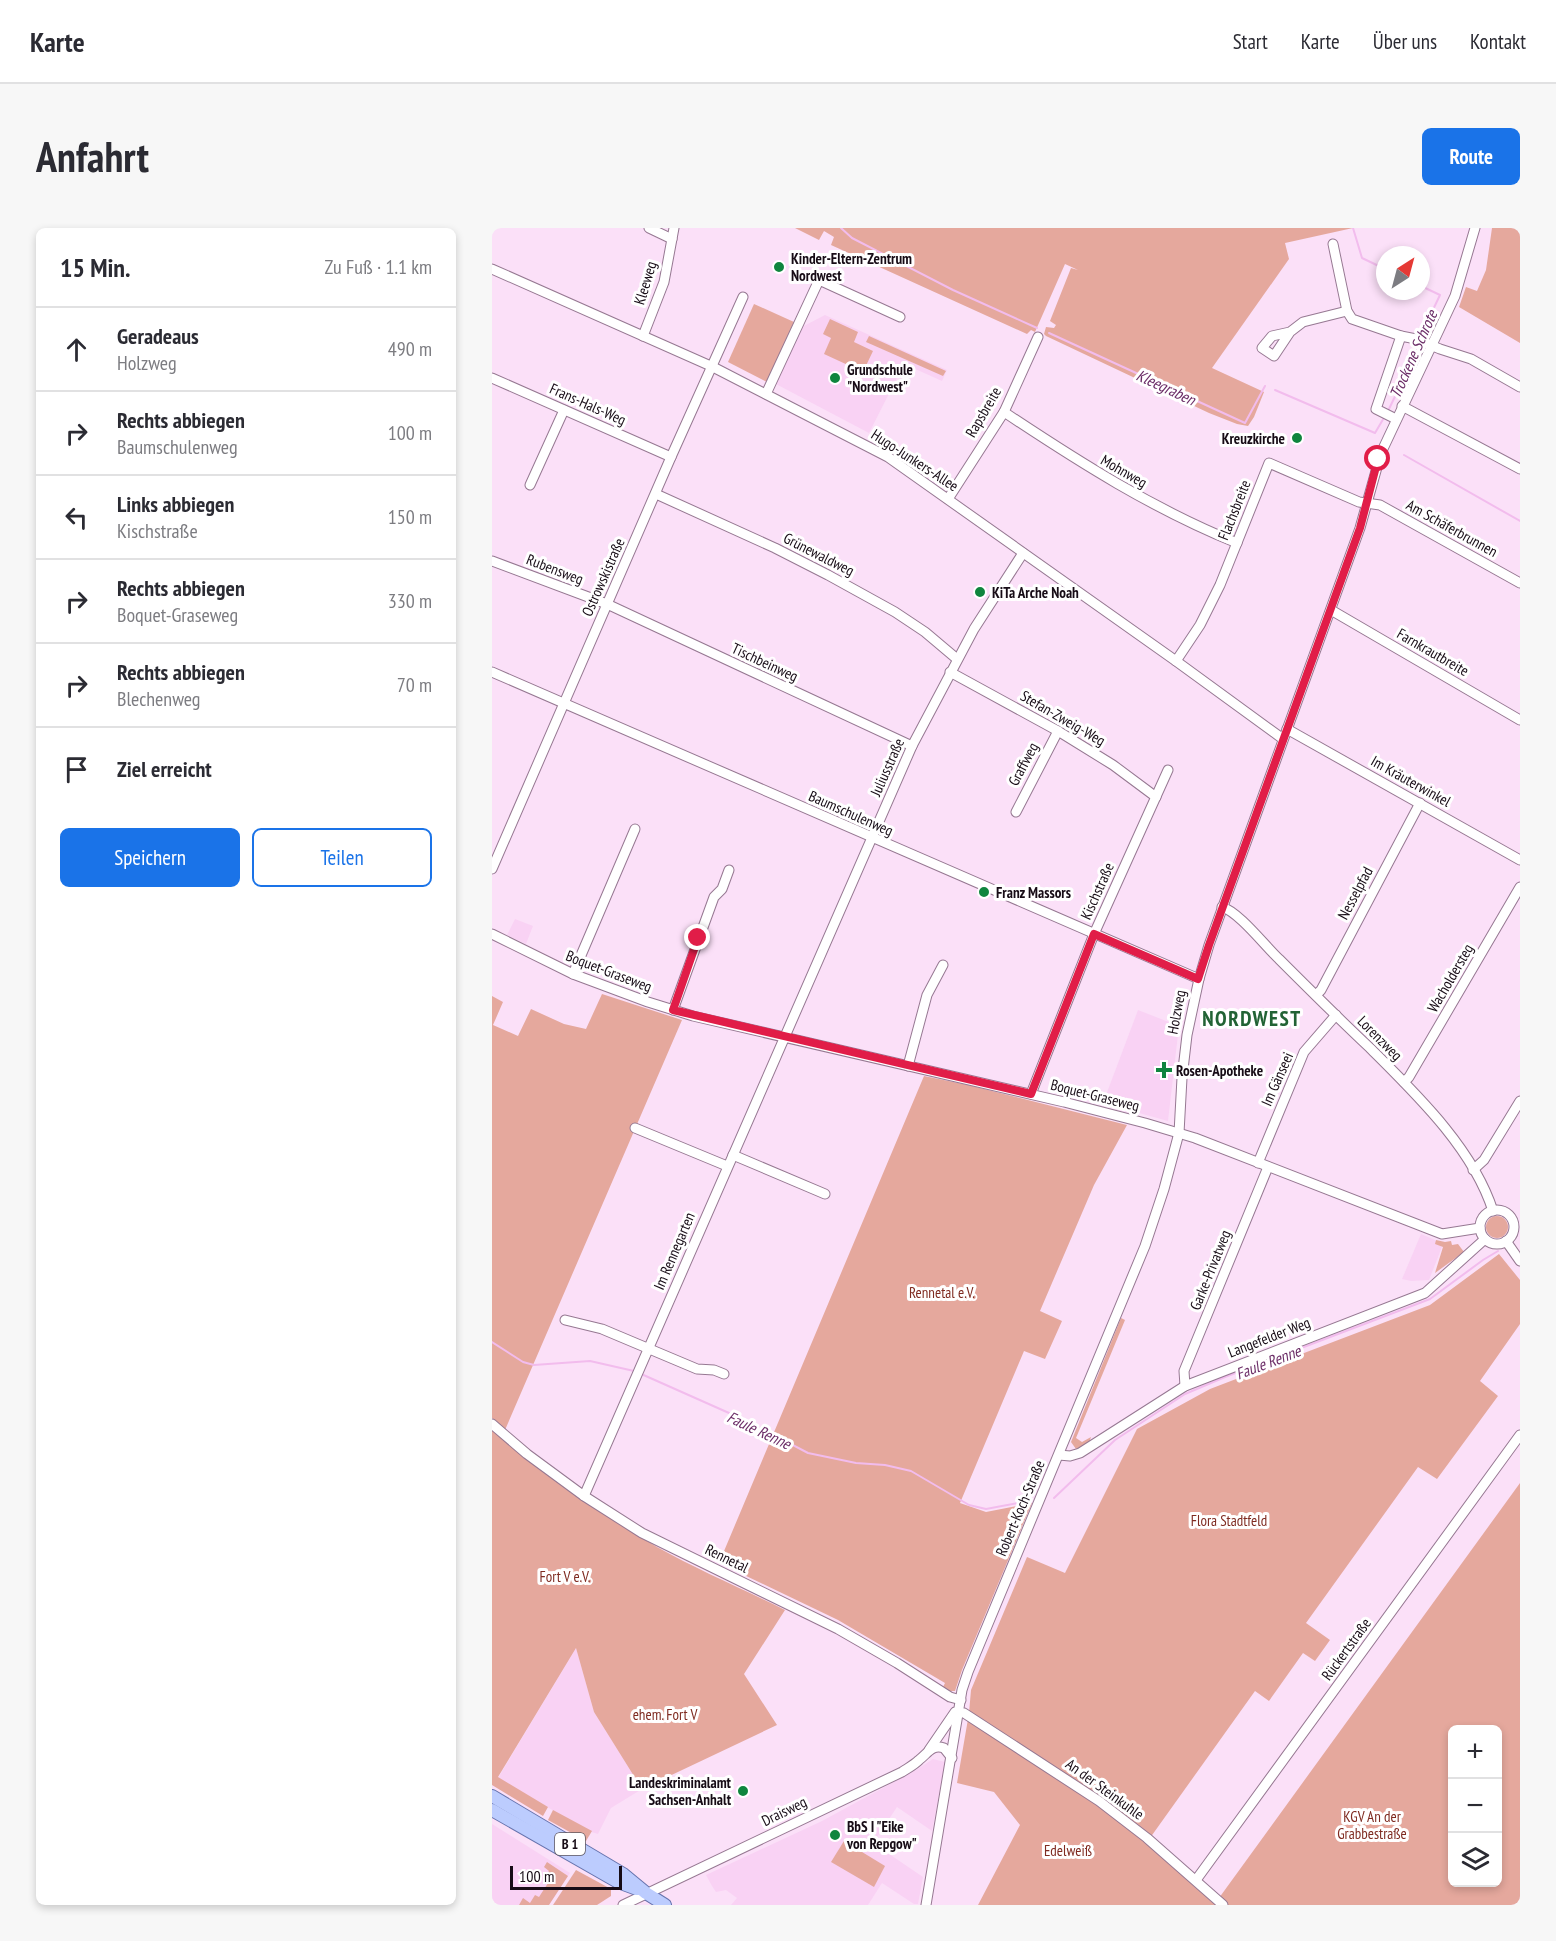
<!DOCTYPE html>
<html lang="de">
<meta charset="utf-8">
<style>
body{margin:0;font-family:"PT Sans Narrow",sans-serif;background:#f7f7f7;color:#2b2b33}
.controls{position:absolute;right:18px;bottom:18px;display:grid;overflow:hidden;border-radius:9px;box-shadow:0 3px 9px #0003}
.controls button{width:54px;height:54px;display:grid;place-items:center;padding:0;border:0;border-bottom:2px solid #e1e1e2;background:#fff;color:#2b2b33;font:30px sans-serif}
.compass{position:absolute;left:884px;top:18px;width:54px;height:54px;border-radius:50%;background:#fff;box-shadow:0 3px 9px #0003;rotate:36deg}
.scale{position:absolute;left:18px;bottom:15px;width:112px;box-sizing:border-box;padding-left:6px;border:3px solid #170c16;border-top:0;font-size:16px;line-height:21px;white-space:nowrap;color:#170c16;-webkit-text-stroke:4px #fff;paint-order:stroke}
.stop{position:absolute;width:18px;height:18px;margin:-14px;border:4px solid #e11d48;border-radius:50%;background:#fff}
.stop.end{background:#e11d48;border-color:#fff;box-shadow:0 2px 6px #0008}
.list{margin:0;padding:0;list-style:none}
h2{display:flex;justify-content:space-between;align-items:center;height:78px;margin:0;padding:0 24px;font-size:26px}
h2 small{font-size:20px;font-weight:400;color:#7c7c81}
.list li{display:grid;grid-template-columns:39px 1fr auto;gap:18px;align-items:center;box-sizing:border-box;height:84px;padding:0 24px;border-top:2px solid #e1e1e2}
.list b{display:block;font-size:22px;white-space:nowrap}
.list p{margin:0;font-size:20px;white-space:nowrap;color:#7c7c81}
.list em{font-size:20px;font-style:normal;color:#7c7c81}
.actions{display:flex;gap:12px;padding:18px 24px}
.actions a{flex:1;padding:14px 0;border:2px solid #1a73e8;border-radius:9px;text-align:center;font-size:21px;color:#1a73e8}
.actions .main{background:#1a73e8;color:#fff}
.icon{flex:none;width:33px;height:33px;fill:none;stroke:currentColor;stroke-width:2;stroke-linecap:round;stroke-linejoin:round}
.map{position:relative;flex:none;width:1028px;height:1677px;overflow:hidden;border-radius:9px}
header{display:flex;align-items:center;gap:36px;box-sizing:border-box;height:84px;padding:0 30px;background:#fff;border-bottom:2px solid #e1e1e2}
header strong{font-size:28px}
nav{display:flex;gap:33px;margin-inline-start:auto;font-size:21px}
.intro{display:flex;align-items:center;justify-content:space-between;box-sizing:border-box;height:144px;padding:0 36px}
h1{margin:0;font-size:42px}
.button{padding:15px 27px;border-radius:9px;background:#1a73e8;color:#fff;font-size:21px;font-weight:700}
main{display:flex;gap:36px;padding:0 36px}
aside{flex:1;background:#fff;border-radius:9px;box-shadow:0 3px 9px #0003}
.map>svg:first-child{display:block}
.built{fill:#f9d2f4}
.green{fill:#e5a89d;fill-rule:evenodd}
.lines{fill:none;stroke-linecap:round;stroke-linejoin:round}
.stream{stroke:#f2bced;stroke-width:2}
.minor-casing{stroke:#967892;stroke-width:11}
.major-casing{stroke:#6673ad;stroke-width:14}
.minor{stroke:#fff;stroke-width:9}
.major{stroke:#bcccfe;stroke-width:12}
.route{stroke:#e11d48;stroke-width:8}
.poi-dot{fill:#0f853e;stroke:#fff;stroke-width:2}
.labels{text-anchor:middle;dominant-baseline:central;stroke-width:6;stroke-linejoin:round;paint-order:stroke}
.shield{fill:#fff;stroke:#5d555c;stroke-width:1.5}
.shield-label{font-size:14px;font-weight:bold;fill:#170c16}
.poi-label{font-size:15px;font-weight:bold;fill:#170c16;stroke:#fff;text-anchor:start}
.street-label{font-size:15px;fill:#170c16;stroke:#fff}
.park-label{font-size:15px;fill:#7f2b21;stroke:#fff}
.water-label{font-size:16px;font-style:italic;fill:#6c2e68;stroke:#fff}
.district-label{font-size:21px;font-weight:bold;letter-spacing:1.5px;fill:#226335;stroke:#fff}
</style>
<header>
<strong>Karte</strong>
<nav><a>Start</a><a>Karte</a><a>Über uns</a><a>Kontakt</a></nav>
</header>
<div class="intro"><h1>Anfahrt</h1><a class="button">Route</a></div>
<main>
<aside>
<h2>15 Min.<small>Zu Fuß · 1.1 km</small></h2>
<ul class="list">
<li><svg class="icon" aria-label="ahead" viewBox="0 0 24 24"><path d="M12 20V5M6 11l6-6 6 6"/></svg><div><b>Geradeaus</b><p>Holzweg</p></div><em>490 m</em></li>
<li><svg class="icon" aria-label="right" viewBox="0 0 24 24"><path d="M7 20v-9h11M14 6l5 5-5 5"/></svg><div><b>Rechts abbiegen</b><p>Baumschulenweg</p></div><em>100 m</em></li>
<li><svg class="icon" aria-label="left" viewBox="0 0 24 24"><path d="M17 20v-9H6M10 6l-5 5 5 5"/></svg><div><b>Links abbiegen</b><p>Kischstraße</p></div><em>150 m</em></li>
<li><svg class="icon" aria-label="right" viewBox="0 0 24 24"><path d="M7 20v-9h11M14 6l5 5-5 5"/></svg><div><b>Rechts abbiegen</b><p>Boquet-Graseweg</p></div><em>330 m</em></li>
<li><svg class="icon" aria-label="right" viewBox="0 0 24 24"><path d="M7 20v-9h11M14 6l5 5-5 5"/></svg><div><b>Rechts abbiegen</b><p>Blechenweg</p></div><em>70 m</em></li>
<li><svg class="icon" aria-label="arrive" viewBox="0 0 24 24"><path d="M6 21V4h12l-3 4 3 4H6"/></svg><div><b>Ziel erreicht</b></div></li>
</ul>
<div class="actions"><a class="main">Speichern</a><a>Teilen</a></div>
</aside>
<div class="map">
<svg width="1028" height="1677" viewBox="0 0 1028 1677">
<rect width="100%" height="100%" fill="#fbe0f8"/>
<g class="built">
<polygon points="333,87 455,142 450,153 412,136 377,205 282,155 306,101"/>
<polygon points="23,691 41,698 34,716 15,707"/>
<polygon points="646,782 687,798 676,893 611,875"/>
<polygon points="929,1006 943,1012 950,1019 937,1052 919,1053 910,1051"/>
<polygon points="84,1420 102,1484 150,1561 119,1580 106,1606 96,1603 6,1550"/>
<polygon points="441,1531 453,1534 440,1603 405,1579 381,1615 431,1649 426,1676 422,1676 390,1655 376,1677 239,1677 245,1670 234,1662 224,1664 220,1658 214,1647 330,1593 424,1542"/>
<polygon points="0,1596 78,1645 57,1677 0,1677"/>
</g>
<g class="green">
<polygon points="303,0 861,0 793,15 797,31 720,140 772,164 762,189 756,198 745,196 717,185 554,108 552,106 554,99 562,100 564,97 558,93 579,40 586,42 573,36 543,104 539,102 535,106 339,17 342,9 332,3 327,12"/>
<polygon points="1000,0 1028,0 1028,115 967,79 974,59 985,63 994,42"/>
<polygon points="262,76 302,94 275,154 236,134"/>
<polygon points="338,91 366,104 362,114 381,123 371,144 332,126 339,110 331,106"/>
<polygon points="377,108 454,143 451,148 374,114"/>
<polygon points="110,766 190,792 13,1202 0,1190 0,768 11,774 1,797 26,808 39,781 72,796 94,801"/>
<polygon points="432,848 476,857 635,897 602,957 548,1083 570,1093 553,1131 532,1123 468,1275 494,1284 540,1275 470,1442 463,1463 458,1463 451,1459 453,1455 346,1392 227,1335"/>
<circle cx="1005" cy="999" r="11"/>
<polygon points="944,1012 953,1014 959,1013 960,1017 966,1016 972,1024 943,1045 951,1019 943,1016"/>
<polygon points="1007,1026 1028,1052 1028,1096 988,1153 1006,1168 945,1251 926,1239 814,1395 838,1412 823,1433 811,1425 777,1473 763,1463 658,1610 477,1485 479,1462 535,1329 573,1345 645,1201 718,1161 938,1077"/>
<polygon points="629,1090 633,1092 584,1210 590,1214 599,1209 597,1215 584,1221 579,1214"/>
<path d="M0 1202C51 1246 106 1284 165 1319 206 1342 251 1361 293 1382L252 1446 285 1497 150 1561 102 1484 84 1420 6 1549 56 1579 51 1588 0 1557Z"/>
<path d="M1028 1255V1677H735L727 1670ZM960 1502H1005V1654H960Z"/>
<polygon points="476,1491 600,1572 646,1607 726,1677 486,1677 528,1597 502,1564 465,1555"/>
<polygon points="61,1582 100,1603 94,1613 56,1592"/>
<polygon points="352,1613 393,1638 382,1659 339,1634"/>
<polygon points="55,1634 76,1648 57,1677 27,1677 31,1670 38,1675 43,1667 47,1669 58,1652 53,1649 57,1643 52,1639"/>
<polygon points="84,1642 119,1661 119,1668 105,1677 61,1677"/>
</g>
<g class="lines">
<g class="stream">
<polyline points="349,0 360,10 461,62 545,100"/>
<polyline points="861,0 870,30 893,41"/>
<polyline points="557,105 753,195 773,158"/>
<polyline points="928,109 948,67 929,58"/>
<polyline points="783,162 883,205 893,188"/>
<polyline points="896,183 924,125 927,115"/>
<polyline points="912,227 1028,293"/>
<polyline points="0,1114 31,1134 42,1137 98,1133 142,1143"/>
<polyline points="147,1145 255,1193 316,1225 364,1235 393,1237 419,1243 477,1277 494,1281 536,1273"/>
<polyline points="562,1270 623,1212 693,1166 733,1149 938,1071 991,1032 1006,1023"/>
</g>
<g class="minor-casing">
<g id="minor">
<polyline points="157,0 180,11"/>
<polyline points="841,16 855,83 860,91 909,108 924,111 948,121 979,131 1028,159"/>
<polyline points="0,41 221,139 396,229 684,433 791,511"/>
<polyline points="798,104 782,128 770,120 780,108 798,104 811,94 855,83"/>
<polyline points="151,108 172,54 182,0"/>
<polyline points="0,150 179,229"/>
<polyline points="274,166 327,52 408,89"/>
<polyline points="910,178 1028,241"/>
<path d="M512 184C587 234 661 281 745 315"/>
<polyline points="904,191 884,181 909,108"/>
<polyline points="38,257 72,182"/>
<polyline points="164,266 283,320 336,347 403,384 433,404 465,431"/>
<polyline points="456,271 512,184 546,109"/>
<polyline points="0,333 115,376 420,518"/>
<polyline points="839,382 1028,492"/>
<polyline points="684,433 708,397 728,357 777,235 867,274 888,277 1028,355"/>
<polyline points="0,444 707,751"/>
<polyline points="458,444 566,503 621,537 664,569"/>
<polyline points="795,501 1028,632"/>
<polyline points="524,584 566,503"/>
<polyline points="0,641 179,229 251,69"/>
<path d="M730 679C747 684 773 718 787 731 817 761 847 791 878 820 923 865 981 920 1001 983"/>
<polyline points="0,706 81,746 156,774 201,788 572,874 653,895 703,910 950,1006 988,1000"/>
<polyline points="81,746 143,601"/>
<polyline points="824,767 829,762 928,575"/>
<polyline points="181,782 222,669 230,661 237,642"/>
<polyline points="416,838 435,767 451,737"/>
<polyline points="912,854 917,849 1028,659"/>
<polyline points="539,866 602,706 676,542"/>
<polyline points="143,900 235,938"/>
<polyline points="241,927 333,966"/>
<polyline points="766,935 812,824 844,787"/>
<polyline points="981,942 992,932 1028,873"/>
<circle cx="1005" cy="999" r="17"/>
<polyline points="1014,1013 1028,1033"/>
<polyline points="73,1092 110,1101 205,1141 222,1142 232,1146"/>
<polyline points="693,1158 692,1143 776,939"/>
<polyline points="0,1196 35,1226 92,1268 150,1305 346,1401 405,1435 458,1469 469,1472"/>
<polyline points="567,1227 578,1228 588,1225 693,1158 933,1065 993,1011"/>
<polyline points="92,1268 420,518 482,401 531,325"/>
<polyline points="437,1522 463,1484 472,1485 607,1573 655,1610 731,1677"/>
<polyline points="704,1652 1028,1207"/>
<path d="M131 1677 410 1544C416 1540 422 1537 427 1532 436 1525 440 1516 452 1520L460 1530"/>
<polyline points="434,1677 470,1462 476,1444 653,1018 672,961 687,905 690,850 695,807 707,751 717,717 868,300 889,225 963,68 983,0"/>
</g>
</g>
<g class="major-casing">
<g id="major">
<polyline points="0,1568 131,1646 154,1665 173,1677"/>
<polyline points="0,1582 126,1654 145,1661"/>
</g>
</g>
<use href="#minor" class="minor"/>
<use href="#major" class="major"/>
</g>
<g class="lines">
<polyline class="route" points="206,710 181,782 539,866 602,706 706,751 717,717 868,300 886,231"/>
</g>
<g class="poi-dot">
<circle cx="287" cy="39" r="6"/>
<circle cx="343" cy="150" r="6"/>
<circle cx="805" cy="210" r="6"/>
<circle cx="488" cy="364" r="6"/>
<circle cx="492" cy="664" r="6"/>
<path d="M669 833h6v6h6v6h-6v6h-6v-6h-6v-6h6z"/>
<circle cx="251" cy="1563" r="6"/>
<circle cx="343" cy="1607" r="6"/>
</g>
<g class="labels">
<rect class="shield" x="63" y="1605" width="30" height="22" rx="4.5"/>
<g class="shield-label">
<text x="78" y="1616">B 1</text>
</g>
<g class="poi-label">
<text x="299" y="30">Kinder-Eltern-Zentrum<tspan x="299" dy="17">Nordwest</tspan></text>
<text x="355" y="141">Grundschule<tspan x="355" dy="17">"Nordwest"</tspan></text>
<text x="793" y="210" text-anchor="end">Kreuzkirche</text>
<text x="500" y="364">KiTa Arche Noah</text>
<text x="504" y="664">Franz Massors</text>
<text x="684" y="842">Rosen-Apotheke</text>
<text x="239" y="1554" text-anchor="end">Landeskriminalamt<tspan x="239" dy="17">Sachsen-Anhalt</tspan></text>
<text x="355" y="1598">BbS I "Eike<tspan x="355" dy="17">von Repgow"</tspan></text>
</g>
<g class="street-label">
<text transform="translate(153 55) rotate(-73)">Kleeweg</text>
<text transform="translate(96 176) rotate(24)">Frans-Hals-Weg</text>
<text transform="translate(491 184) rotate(-60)">Rapsbreite</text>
<text transform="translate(423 232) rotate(33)">Hugo-Junkers-Allee</text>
<text transform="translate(632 243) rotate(30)">Mohnweg</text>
<text transform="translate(742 282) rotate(-68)">Flachsbreite</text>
<text transform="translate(960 300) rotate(29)">Am Schäferbrunnen</text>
<text transform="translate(327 326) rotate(27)">Grünewaldweg</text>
<text transform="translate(63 341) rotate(21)">Rubensweg</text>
<text transform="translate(111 349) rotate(-66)">Ostrowskistraße</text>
<text transform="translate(941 424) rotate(30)">Farnkrautbreite</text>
<text transform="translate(273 434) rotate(25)">Tischbeinweg</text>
<text transform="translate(571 490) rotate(30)">Stefan-Zweig-Weg</text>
<text transform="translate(531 536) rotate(-62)">Graffweg</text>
<text transform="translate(395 539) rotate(-66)">Juliusstraße</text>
<text transform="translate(919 553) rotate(29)">Im Kräuterwinkel</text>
<text transform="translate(359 585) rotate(24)">Baumschulenweg</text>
<text transform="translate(605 663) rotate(-66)">Kischstraße</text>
<text transform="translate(863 665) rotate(-62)">Nesselpfad</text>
<text transform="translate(117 743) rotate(21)">Boquet-Graseweg</text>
<text transform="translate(958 750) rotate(-60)">Wacholdersteg</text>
<text transform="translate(684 784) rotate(-79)">Holzweg</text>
<text transform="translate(888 810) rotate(45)">Lorenzweg</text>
<text transform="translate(785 851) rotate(-66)">Im Gänseei</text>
<text transform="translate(603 867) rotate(14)">Boquet-Graseweg</text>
<text transform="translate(182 1023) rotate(-67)">Im Rennegarten</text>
<text transform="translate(718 1042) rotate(-68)">Garke-Privatweg</text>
<text transform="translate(777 1109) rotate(-21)">Langefelder Weg</text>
<text transform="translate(528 1280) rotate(-67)">Robert-Koch-Straße</text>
<text transform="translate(235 1330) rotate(26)">Rennetal</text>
<text transform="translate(854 1421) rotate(-54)">Rückertstraße</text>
<text transform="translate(613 1561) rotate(36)">An der Steinkuhle</text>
<text transform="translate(292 1583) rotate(-26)">Draisweg</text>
</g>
<g class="park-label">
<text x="450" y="1064">Rennetal e.V.</text>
<text x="737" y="1292">Flora Stadtfeld</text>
<text x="73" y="1348">Fort V e.V.</text>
<text x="173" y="1486">ehem. Fort V</text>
<text x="880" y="1588">KGV An der<tspan x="880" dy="17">Grabbestraße</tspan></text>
<text x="576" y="1622">Edelweiß</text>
</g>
<g class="water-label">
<text transform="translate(921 126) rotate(-66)">Trockene Schrote</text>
<text transform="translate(674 159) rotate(25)">Kleegraben</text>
<text transform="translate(776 1134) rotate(-21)">Faule Renne</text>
<text transform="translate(267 1202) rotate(25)">Faule Renne</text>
</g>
<g class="district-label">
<text x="760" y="790">NORDWEST</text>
</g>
</g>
</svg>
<div class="controls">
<button>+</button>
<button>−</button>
<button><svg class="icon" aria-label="layers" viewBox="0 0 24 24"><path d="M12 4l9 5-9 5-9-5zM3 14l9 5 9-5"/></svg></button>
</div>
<svg class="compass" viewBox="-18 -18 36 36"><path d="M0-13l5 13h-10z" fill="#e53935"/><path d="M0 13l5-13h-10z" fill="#7c7c81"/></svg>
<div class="scale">100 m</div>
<div class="stop" style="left:886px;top:231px"></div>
<div class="stop end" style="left:206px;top:710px"></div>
</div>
</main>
